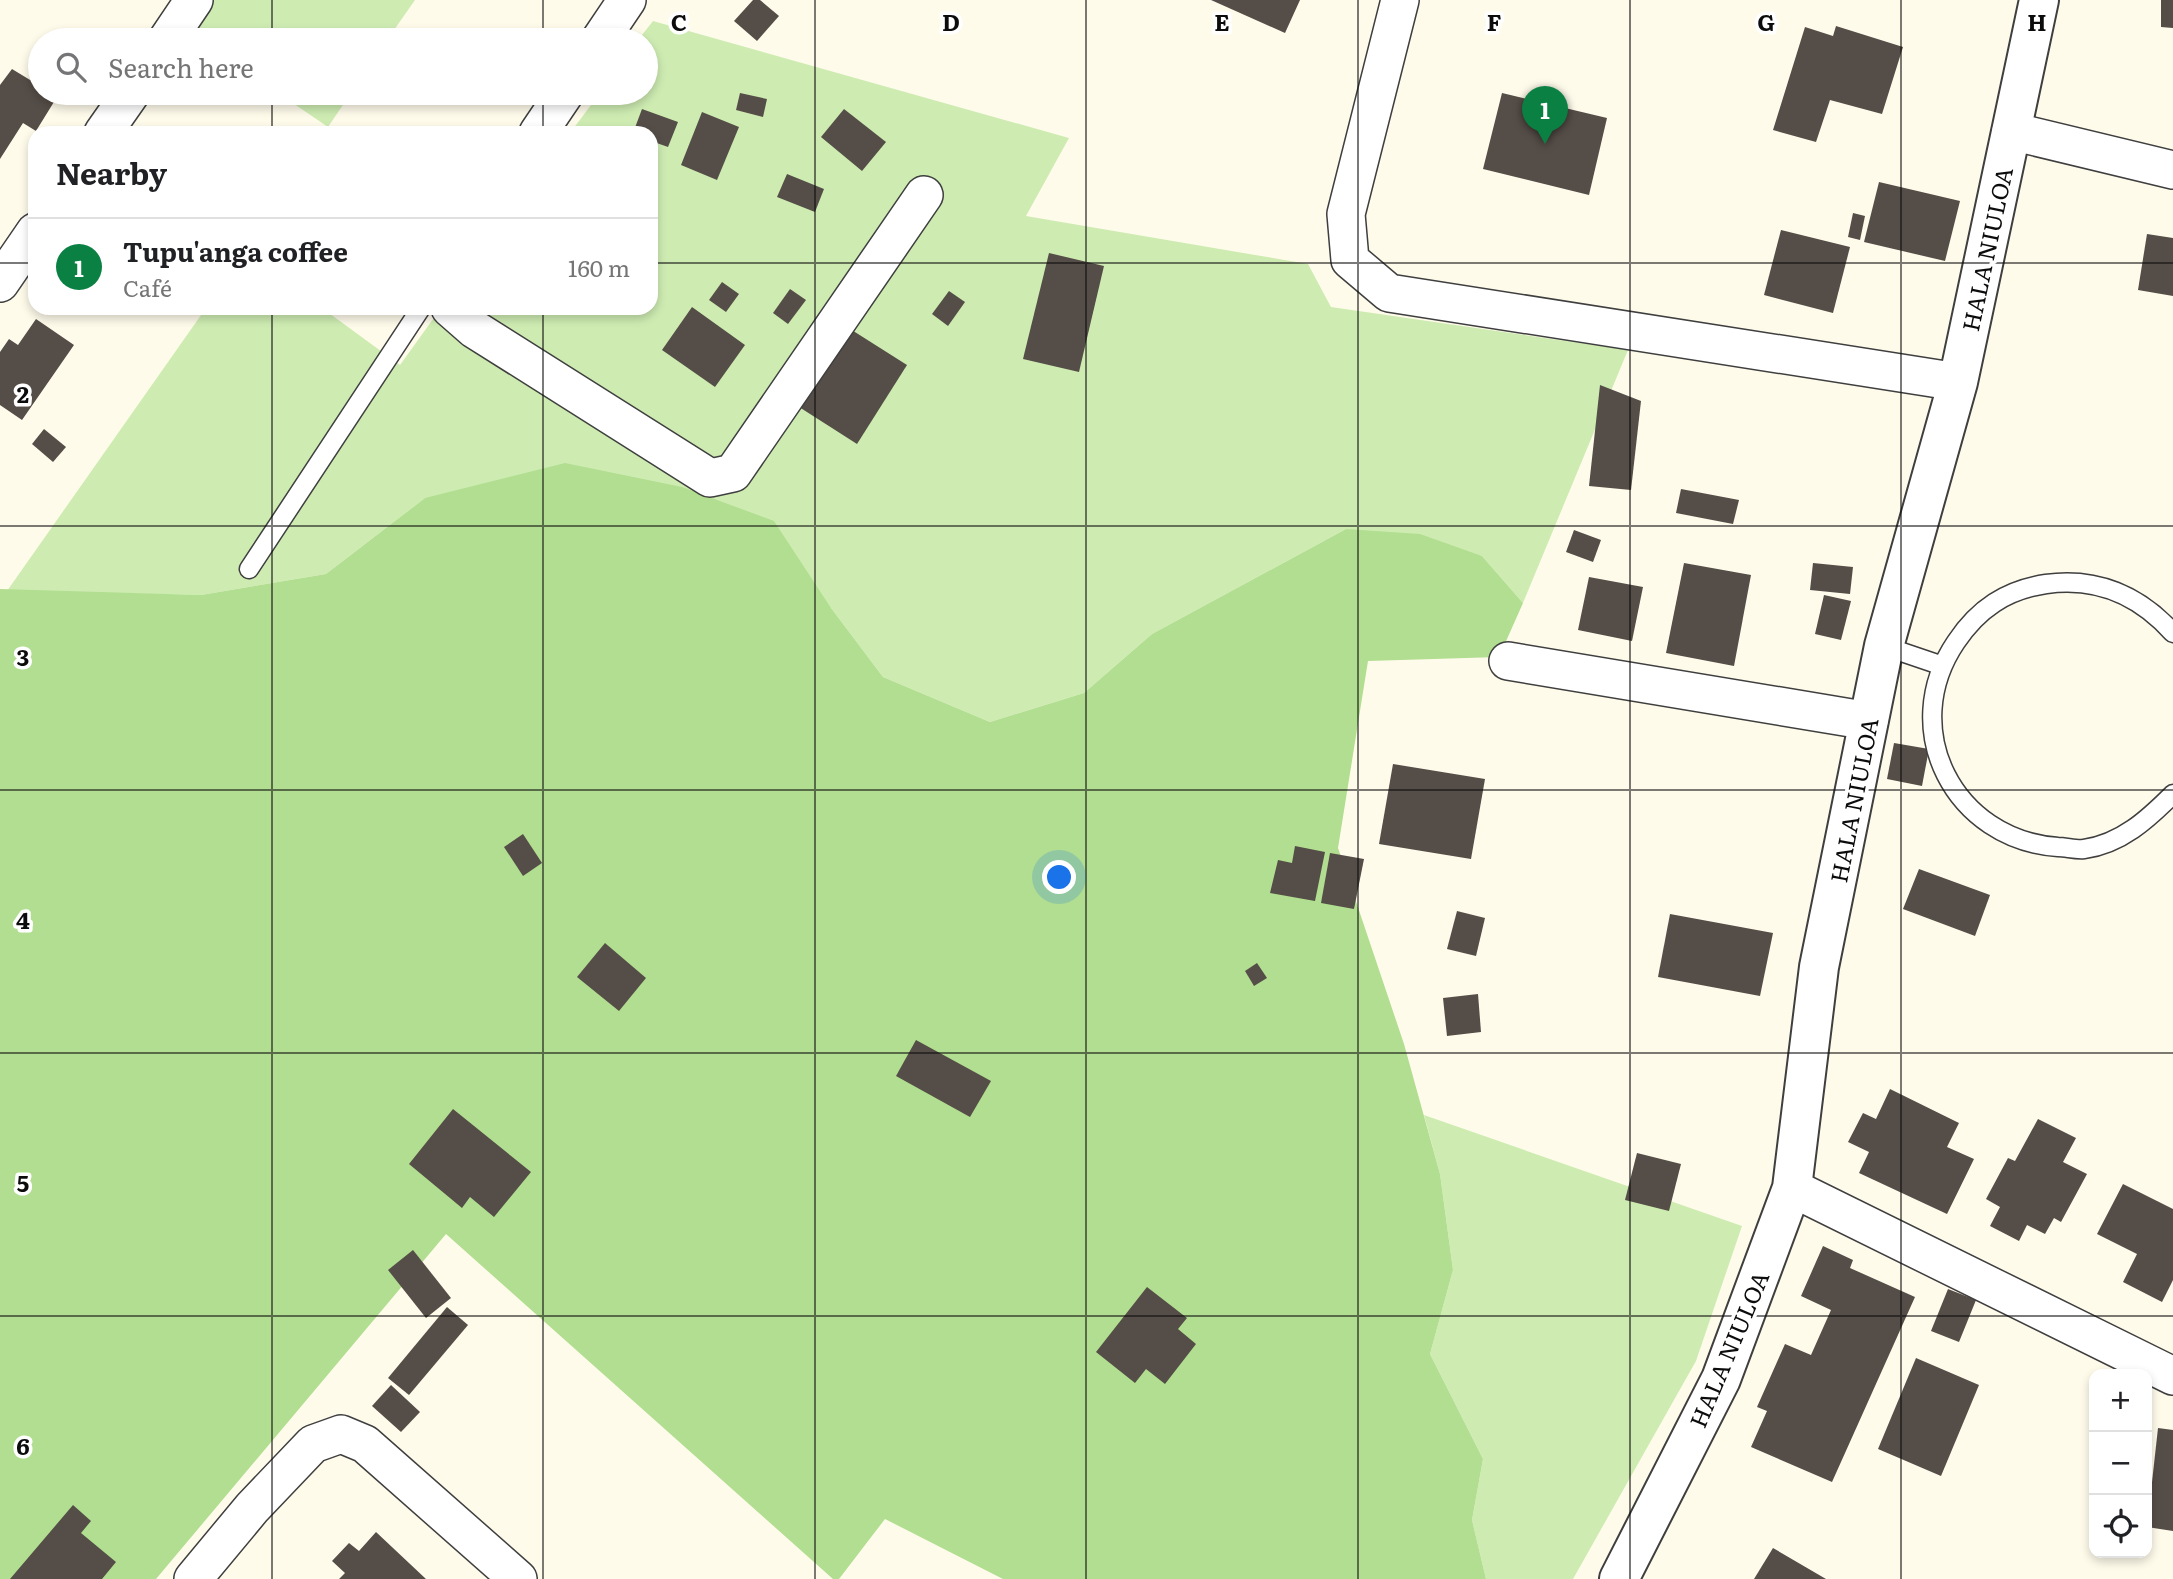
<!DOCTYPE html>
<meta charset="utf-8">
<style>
body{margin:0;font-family:Literata,serif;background:#f6f6f6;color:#202124}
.controls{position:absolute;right:21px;bottom:21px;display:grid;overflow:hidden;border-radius:14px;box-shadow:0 4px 10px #0003}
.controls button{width:63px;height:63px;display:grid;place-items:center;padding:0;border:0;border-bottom:2px solid #e0e0e0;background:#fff;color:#202124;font:35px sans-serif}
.you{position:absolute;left:1060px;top:878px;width:24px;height:24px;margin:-18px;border:5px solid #fff;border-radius:50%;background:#1a73e8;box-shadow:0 0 0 10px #1a73e833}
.badge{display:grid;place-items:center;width:46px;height:46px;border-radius:50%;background:#0b8043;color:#fff;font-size:23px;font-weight:700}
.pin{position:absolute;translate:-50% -58px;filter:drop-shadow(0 2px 4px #0008)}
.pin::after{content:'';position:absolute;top:37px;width:24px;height:21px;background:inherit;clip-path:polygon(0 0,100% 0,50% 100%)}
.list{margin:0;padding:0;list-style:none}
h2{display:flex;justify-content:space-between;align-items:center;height:91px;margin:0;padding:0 28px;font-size:30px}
h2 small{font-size:23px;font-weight:400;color:#757577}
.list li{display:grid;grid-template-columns:46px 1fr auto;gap:21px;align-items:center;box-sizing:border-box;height:98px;padding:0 28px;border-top:2px solid #e0e0e0}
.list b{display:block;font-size:26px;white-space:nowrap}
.list p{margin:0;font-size:23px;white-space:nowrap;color:#757577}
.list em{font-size:23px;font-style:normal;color:#757577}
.icon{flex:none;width:38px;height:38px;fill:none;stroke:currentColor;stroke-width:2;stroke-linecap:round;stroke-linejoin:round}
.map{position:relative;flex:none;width:2173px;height:1579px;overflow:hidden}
.search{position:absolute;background:#fff;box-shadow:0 4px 10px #0003;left:28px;top:28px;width:630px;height:77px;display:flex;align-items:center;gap:18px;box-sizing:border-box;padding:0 24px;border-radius:38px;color:#757577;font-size:26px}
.panel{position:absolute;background:#fff;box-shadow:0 4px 10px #0003;left:28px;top:126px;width:630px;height:189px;border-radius:21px}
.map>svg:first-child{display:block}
.green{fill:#ceecb2}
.forest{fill:#b1de90}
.building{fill:#554d47}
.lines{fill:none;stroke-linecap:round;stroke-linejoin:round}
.service-casing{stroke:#3f3f3f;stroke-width:21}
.minor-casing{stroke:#3f3f3f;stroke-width:40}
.tertiary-casing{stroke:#3f3f3f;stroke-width:42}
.service{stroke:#fff;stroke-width:18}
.minor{stroke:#fff;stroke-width:37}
.tertiary{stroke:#fff;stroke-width:38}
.grid{fill:none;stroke:#0c0c0c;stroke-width:2;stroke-opacity:0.55}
.labels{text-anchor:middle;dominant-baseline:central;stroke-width:7;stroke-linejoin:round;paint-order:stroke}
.street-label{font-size:23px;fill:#0c0c0c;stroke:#fff}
.grid-label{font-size:23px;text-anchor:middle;font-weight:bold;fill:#0c0c0c;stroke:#fff;stroke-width:7;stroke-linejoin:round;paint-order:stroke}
</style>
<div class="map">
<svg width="2173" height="1579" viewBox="0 0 2173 1579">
<rect width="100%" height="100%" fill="#fffbeb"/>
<g class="green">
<polygon points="214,0 415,0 387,40 200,40 190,34"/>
<polygon points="653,21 1069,138 1026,216 1308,264 1331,307 1628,350 1523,603 1482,556 1346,529 1152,634 1084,693 990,722 883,677 831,608 425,498 326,574 201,595 7,591 206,308 322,308 400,365 441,308 651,308 651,133 570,133 600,93 646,93 646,40 638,40"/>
<polygon points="278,93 351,93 328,127"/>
<polygon points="1424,1115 1742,1226 1696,1361 1573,1579 1486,1579 1472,1520 1483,1459 1430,1354 1453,1270 1440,1174"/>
</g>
<polygon class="forest" points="565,463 682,487 774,521 831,608 883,677 990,722 1084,693 1152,634 1346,529 1420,534 1482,556 1523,603 1499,657 1368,661 1338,848 1404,1044 1440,1174 1453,1270 1430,1354 1483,1459 1472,1520 1486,1579 1003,1579 885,1519 839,1579 833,1579 446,1234 156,1579 0,1579 0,589 201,595 326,574 425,498"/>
<g class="building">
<polygon points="753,0 760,0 779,16 757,41 734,21"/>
<polygon points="1211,0 1300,0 1285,33"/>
<polygon points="2161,0 2173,0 2173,28 2161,27"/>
<polygon points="1836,26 1903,47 1882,114 1830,100 1816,142 1773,130 1805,27 1833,36"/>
<polygon points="12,69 40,86 40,93 57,97 36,131 23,123 0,159 0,85"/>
<polygon points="740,93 767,99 763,117 736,110"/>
<polygon points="1502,93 1607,118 1589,195 1483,169"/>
<polygon points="642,109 678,122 668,147 651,141 651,133 633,133"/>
<polygon points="844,109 886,142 862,171 821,137"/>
<polygon points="702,112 739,127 717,180 681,165"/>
<polygon points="787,174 824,189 815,212 777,197"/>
<polygon points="1879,182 1960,201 1945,261 1864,242"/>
<polygon points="1853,213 1865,216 1860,240 1848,237"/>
<polygon points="1781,230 1850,247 1833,313 1764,295"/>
<polygon points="2147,234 2173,238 2173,296 2138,290"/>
<polygon points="1049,253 1104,266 1079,372 1023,359"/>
<polygon points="722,282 739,294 726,312 709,300"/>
<polygon points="790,289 806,300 788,324 773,313"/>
<polygon points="949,291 965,302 948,326 932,314"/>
<polygon points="692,307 745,345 715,387 662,350"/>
<polygon points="36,319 74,345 22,420 0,405 0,352 9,339 18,345"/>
<polygon points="847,327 907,365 857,444 796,405"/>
<polygon points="1600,385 1641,401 1631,490 1589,486"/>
<polygon points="44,429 66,447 53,462 32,444"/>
<polygon points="1681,489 1739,500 1733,524 1676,513"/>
<polygon points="1574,530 1601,540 1593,562 1566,552"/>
<polygon points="1684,563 1751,575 1734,666 1666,653"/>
<polygon points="1813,563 1853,567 1850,594 1810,590"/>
<polygon points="1589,577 1643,587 1632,641 1578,630"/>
<polygon points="1824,595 1851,601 1841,640 1815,634"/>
<polygon points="1894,743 1929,749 1922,786 1887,779"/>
<polygon points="1393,764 1485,779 1471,859 1379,844"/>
<polygon points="523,834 542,863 523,876 504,847"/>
<polygon points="1295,846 1325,852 1315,901 1270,893 1278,860 1292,863"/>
<polygon points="1330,853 1364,859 1354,909 1321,903"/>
<polygon points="1919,869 1990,895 1975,936 1903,909"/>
<polygon points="1457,911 1485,918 1476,956 1447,949"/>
<polygon points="1670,914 1773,933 1760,996 1658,977"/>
<polygon points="605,943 646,978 619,1011 577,977"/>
<polygon points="1257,963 1267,978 1254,986 1245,971"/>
<polygon points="1478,994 1481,1032 1447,1036 1443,998"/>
<polygon points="916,1040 991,1081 970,1117 896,1076"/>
<polygon points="1890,1089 1959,1123 1947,1147 1974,1159 1947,1214 1859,1173 1869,1152 1848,1142 1863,1113 1876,1119"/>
<polygon points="453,1109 531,1172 494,1217 470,1197 462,1208 409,1164"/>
<polygon points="2038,1119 2076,1138 2063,1162 2087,1174 2061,1222 2054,1218 2045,1234 2027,1225 2019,1241 1990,1226 2000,1207 1986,1199 2008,1158 2015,1161"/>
<polygon points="1637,1153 1681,1164 1669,1211 1625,1200"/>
<polygon points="2123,1184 2173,1209 2173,1280 2162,1302 2123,1282 2137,1254 2097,1234"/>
<polygon points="1823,1246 1853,1260 1850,1268 1915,1297 1832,1482 1751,1447 1767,1411 1757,1407 1785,1344 1811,1355 1831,1310 1801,1296"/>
<polygon points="413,1250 451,1298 426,1318 388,1270"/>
<polygon points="1147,1287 1187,1318 1178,1329 1196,1344 1165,1384 1146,1369 1135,1383 1096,1352"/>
<polygon points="1948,1289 1976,1300 1959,1342 1931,1331"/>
<polygon points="447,1307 468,1325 409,1395 388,1378"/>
<polygon points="1916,1358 1979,1385 1941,1476 1878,1449"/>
<polygon points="391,1385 420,1412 401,1432 372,1406"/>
<polygon points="2158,1428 2173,1430 2173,1531 2147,1527"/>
<polygon points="73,1505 91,1521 81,1533 116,1562 102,1579 10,1579"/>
<polygon points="376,1532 426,1579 339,1579 345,1573 332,1561 349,1543 359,1551"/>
<polygon points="1773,1548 1826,1579 1754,1579"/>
</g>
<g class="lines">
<g class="service-casing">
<g id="service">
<polyline points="249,569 421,308"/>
<path d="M2173 633C2139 595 2096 577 2046 584 2006 590 1978 609 1956 642 1897 729 1954 840 2058 847 2066 847 2076 850 2084 849 2121 844 2148 819 2173 794"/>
<polyline points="1884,646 1940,665"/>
</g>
</g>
<g class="minor-casing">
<g id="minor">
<polyline points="1400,0 1346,214 1350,260 1389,293 1958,382"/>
<polyline points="167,40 194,0"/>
<polyline points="600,40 627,0"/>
<polyline points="2011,131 2173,170"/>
<polyline points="103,133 131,93"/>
<polyline points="538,133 565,93"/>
<polyline points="0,283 35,232"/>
<polyline points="450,308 474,329 710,478 733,473 924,195"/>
<polyline points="1508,661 1869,721"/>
<polyline points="1792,1188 2173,1376"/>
<polyline points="193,1579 252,1508 313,1444 341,1434 365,1444 518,1579"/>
</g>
</g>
<g class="tertiary-casing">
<polyline id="tertiary" points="1619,1579 1721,1379 1792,1188 1819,967 1884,646 1958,382 2039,0"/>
</g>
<use href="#service" class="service"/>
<use href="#minor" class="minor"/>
<use href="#tertiary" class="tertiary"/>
</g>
<path class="grid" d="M272 0V40M543 0V40M815 0V1579M1086 0V1579M1358 0V1579M1630 0V1579M1901 0V1579M272 93V133M543 93V133M0 263H35M651 263H2173M272 308V1579M543 308V1579M0 526H2173M0 790H2173M0 1053H2173M0 1316H2173"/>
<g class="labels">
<g class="street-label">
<text transform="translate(1986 249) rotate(-78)">HALA NIULOA</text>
<text transform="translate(1853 800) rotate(-79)">HALA NIULOA</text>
<text transform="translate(1728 1349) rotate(-67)">HALA NIULOA</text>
</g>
</g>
<g class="grid-label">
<text x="679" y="31">C</text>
<text x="951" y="31">D</text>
<text x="1222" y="31">E</text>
<text x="1494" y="31">F</text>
<text x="1766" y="31">G</text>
<text x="2037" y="31">H</text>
<text x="23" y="403">2</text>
<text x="23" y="666">3</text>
<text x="23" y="929">4</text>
<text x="23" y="1192">5</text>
<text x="23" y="1455">6</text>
</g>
</svg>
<div class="controls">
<button>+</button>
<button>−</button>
<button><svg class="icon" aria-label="locate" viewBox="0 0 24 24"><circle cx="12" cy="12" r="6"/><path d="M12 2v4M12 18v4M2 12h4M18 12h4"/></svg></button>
</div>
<div class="you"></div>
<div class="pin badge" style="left:1545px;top:144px">1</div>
<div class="search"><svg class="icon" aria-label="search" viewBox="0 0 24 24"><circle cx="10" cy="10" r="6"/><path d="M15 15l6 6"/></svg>Search here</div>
<section class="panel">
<h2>Nearby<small></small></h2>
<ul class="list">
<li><span class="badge">1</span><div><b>Tupu'anga coffee</b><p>Café</p></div><em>160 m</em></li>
</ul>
</section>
</div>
